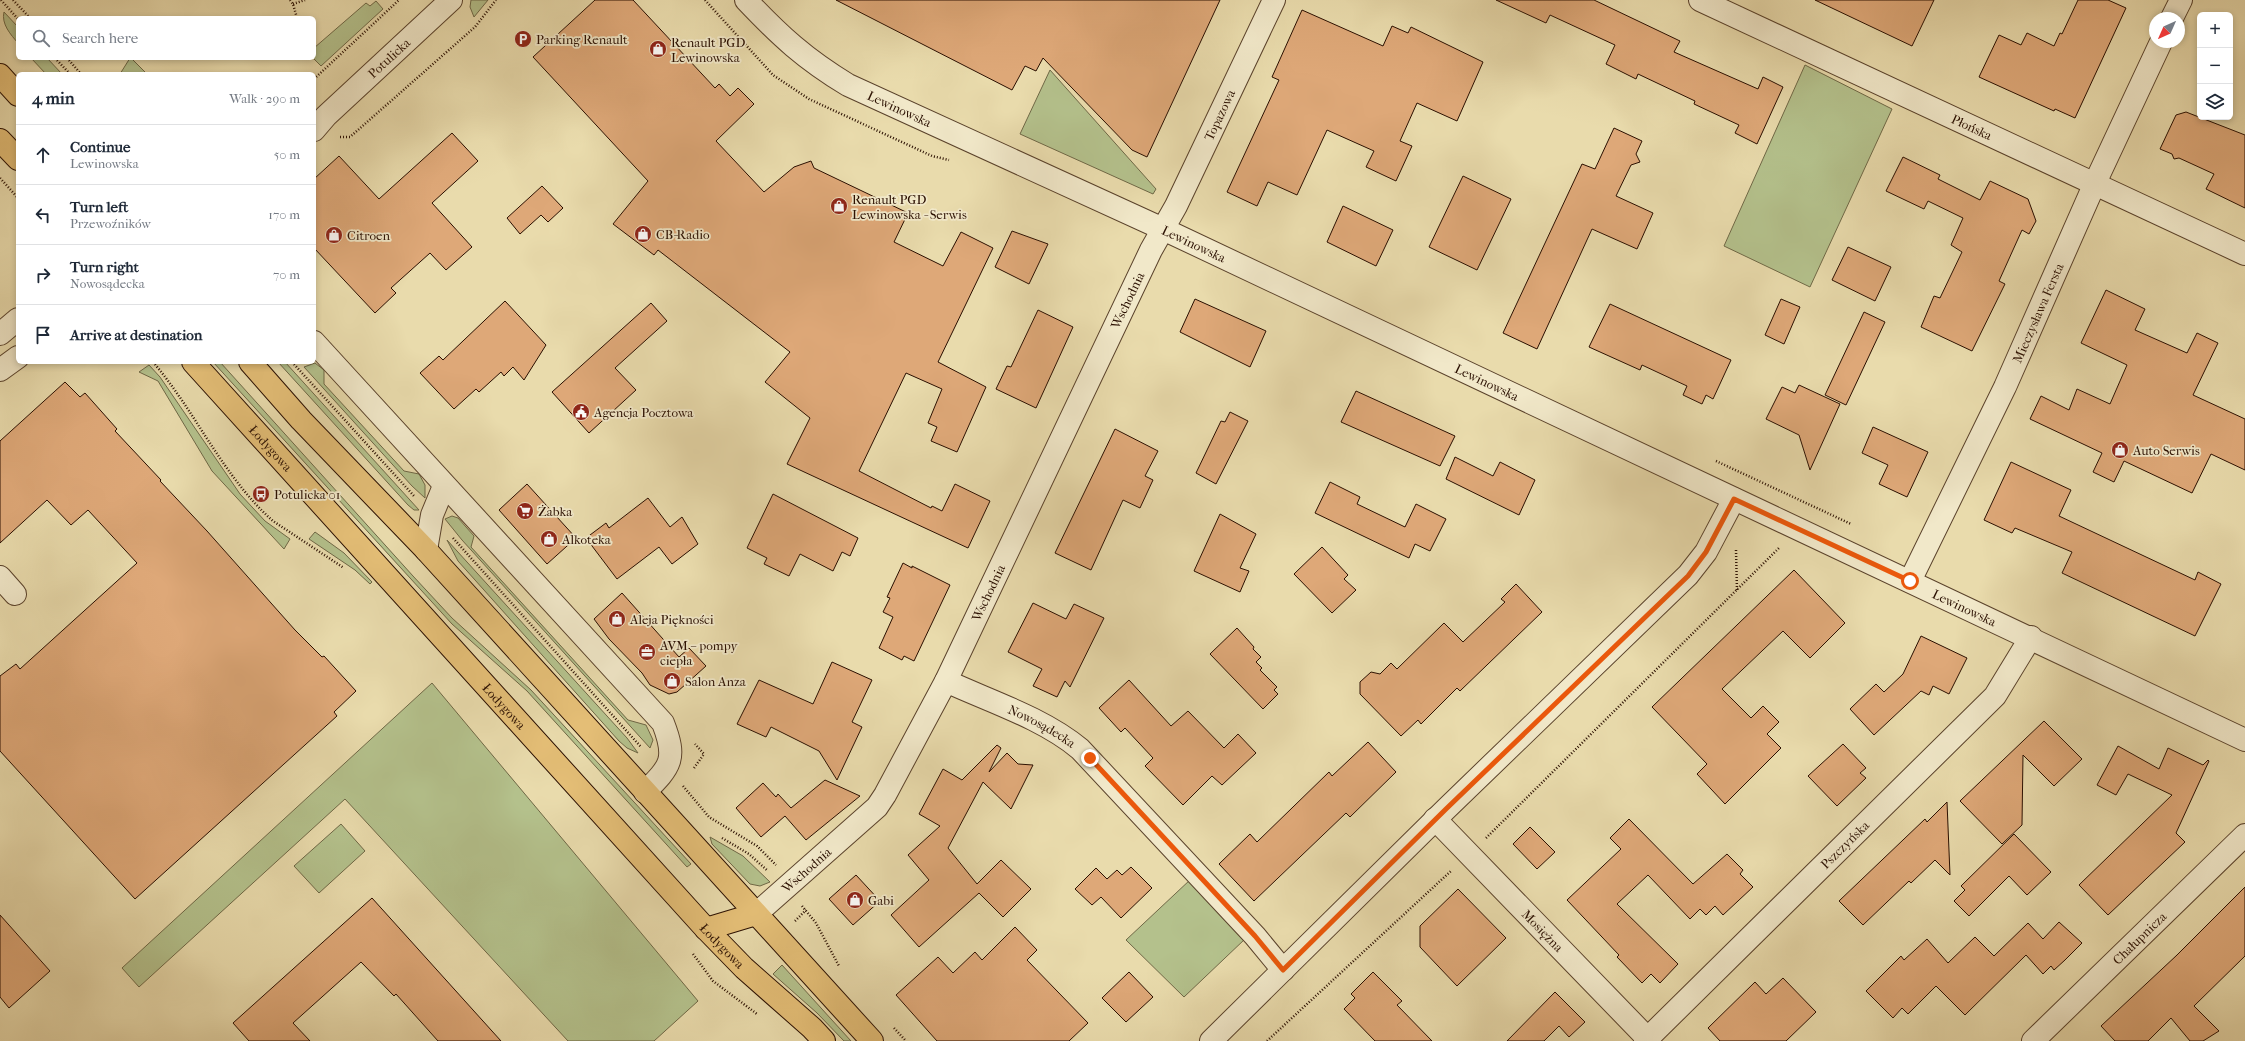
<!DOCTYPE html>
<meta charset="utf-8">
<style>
body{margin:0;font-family:"IM FELL French Canon",serif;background:#f6f6f7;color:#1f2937}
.controls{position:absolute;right:12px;top:12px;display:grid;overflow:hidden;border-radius:6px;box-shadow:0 2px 6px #0003}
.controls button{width:36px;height:36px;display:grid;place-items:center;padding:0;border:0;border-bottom:1px solid #e0e1e3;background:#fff;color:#1f2937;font:20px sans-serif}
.compass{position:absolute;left:2149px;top:12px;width:36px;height:36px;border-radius:50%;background:#fff;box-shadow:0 2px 6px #0003;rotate:225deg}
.stop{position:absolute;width:12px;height:12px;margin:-9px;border:3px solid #ea580c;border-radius:50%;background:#fff}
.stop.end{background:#ea580c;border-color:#fff;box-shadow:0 1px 4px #0008}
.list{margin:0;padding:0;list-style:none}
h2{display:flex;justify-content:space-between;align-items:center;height:52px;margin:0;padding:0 16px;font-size:17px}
h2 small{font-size:13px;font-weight:400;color:#747a83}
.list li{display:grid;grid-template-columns:26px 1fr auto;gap:12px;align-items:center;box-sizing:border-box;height:60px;padding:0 16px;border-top:1px solid #e0e1e3}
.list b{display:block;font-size:15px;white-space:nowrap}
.list p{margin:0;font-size:13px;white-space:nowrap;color:#747a83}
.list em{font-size:13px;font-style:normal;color:#747a83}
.icon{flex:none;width:22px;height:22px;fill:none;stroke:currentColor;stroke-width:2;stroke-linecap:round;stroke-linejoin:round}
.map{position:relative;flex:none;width:2245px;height:1041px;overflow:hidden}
.search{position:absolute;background:#fff;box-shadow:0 2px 6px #0003;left:16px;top:16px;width:300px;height:44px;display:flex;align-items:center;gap:10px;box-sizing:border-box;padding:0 14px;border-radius:6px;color:#747a83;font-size:15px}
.panel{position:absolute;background:#fff;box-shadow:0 2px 6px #0003;left:16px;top:72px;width:300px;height:292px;border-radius:6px}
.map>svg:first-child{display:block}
.green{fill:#b4c18c;stroke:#6f6846}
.building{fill:#dea878;stroke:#2a0f00}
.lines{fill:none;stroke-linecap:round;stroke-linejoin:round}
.minor-casing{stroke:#5a422b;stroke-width:24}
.major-casing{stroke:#2a0f00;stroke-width:24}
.path{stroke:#2a0f00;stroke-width:2.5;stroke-dasharray:1 2;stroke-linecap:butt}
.minor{stroke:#f1e8c9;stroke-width:22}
.major{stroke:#e4be76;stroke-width:22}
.route{stroke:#ea580c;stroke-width:5}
.labels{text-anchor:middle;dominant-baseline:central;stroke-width:3.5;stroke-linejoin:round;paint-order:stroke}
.poi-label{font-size:13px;fill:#2a0f00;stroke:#f1e8c9;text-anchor:start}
.street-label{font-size:13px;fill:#2a0f00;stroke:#f1e8c9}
</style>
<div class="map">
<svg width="2245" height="1041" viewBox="0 0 2245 1041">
<rect width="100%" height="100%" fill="#e9dbac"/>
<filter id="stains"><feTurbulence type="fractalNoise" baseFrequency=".005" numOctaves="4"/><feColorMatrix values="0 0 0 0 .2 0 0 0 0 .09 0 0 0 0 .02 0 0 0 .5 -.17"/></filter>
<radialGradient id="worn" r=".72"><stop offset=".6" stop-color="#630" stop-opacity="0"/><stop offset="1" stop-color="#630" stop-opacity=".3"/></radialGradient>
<g class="green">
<polygon points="471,0 488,0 474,17 470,7"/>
<polygon points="376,1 383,9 321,66 313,58 314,48 366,3 370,6"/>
<path d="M4 12 18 27V43C11 35 1 24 4 12Z"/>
<polygon points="31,58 47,58 62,74 46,74"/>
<polygon points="130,58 131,58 147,74 120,74"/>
<polygon points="1805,65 1892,109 1810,287 1724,246"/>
<polygon points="1050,70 1156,189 1153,194 1020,134"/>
<polygon points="213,362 220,362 413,576 452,618 531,690 691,864 687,867 527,691 452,624"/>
<polygon points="278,362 285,362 419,510 414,510 408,505"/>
<polygon points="315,363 324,370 324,384 404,471 419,474 425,485 425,498 412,486 304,367"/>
<polygon points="149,365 160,377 240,494 265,521 290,539 284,549 212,471 158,381 139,372"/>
<polygon points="452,516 458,518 474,536 471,547 628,720 646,725 653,740 650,748 462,540 445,519"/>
<polygon points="315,532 344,553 372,582 370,584 355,570 309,539"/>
<polygon points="447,540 627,738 638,753 627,748 619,741 458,561"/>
<polygon points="432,683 698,1001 654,1041 568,1041 345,799 139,987 122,968"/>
<polygon points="341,824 365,851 319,893 294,866"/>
<polygon points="710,837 743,856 770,882 760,886 750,884 712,844"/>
<polygon points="1191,879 1245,939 1184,997 1126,940"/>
<polygon points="782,965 851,1041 844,1041 817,1013 773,974"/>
</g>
<g class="building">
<polygon points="595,0 633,0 715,88 719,84 730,96 738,88 754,104 716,141 764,192 794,167 811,161 814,168 908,213 894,242 943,266 961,232 993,248 938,362 986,387 957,452 931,441 937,427 928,423 942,389 906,373 859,471 931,508 932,506 942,511 955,484 990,501 968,548 787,464 810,418 765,382 790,352 658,250 654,255 613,224 648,181 533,57"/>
<polygon points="836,0 1220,0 1147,157 1132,150 1043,58 1036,71 1025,66 1012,90"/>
<polygon points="1496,0 1594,0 1680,41 1674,52 1758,89 1763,77 1783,87 1757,144 1735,133 1739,125 1694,104 1695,101 1638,74 1636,79 1606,64 1615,45 1550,15 1546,23"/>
<polygon points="1815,0 1934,0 1912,46"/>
<polygon points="2078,0 2108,0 2126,8 2075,118 2055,109 2054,111 1979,77 1999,35 2021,45 2027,33 2054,46 2060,33 2062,34"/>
<polygon points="1302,10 1383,46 1392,26 1408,33 1411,27 1483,62 1457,121 1417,103 1400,141 1412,146 1396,181 1366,167 1374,151 1327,130 1297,195 1268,182 1257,206 1227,192 1279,80 1272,77"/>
<polygon points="2186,112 2245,135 2245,208 2206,189 2214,174 2179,158 2174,159 2172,154 2160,149 2176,115"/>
<polygon points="1614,128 1642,141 1636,154 1640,162 1631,165 1616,196 1653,213 1637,249 1592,229 1537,349 1503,333 1582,164 1595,169"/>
<polygon points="452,133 478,161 432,203 472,247 446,270 430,253 391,288 396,293 375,313 314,248 314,179 339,156 379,199"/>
<polygon points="1903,157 1940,175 1938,179 1980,200 1990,181 2028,199 2036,221 2029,234 2022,230 1999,281 2005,284 1972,351 1921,327 1934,296 1940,298 1962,252 1951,245 1963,218 1928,201 1924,209 1886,191"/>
<polygon points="1463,176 1511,199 1477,270 1429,247"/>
<polygon points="542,186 563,208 548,222 541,215 520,234 507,218"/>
<polygon points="1343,206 1393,230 1376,266 1327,242"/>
<polygon points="1012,231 1048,244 1029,284 995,267"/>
<polygon points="1848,247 1891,267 1875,301 1832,280"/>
<polygon points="2106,290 2145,309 2135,330 2187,353 2197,333 2218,343 2193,395 2245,419 2245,470 2211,454 2192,493 2124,461 2114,482 2093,472 2102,453 2030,419 2041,396 2069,410 2077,389 2110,404 2127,365 2081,343"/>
<polygon points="1195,299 1266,331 1250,367 1180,332"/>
<polygon points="1781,299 1800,307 1784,344 1765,335"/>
<polygon points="505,301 546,345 524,380 513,367 504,376 501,372 479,392 476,389 454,409 420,373 439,356 443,360"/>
<polygon points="651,303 667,321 615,368 636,390 589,433 552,392"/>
<polygon points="1610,304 1731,360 1713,399 1706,395 1702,404 1683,395 1687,386 1642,365 1640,370 1589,347"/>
<polygon points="1038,310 1073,327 1036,408 996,389 1007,366 1011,367"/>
<polygon points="1864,312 1885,322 1846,405 1825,395"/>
<polygon points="65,382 80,397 85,393 117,429 115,431 161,480 160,481 207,531 295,630 322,657 324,656 356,691 334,712 337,716 135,899 0,751 0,676 16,664 20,669 137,563 88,510 71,525 47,500 0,543 0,441"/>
<polygon points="1799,385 1840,404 1810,470 1799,435 1766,419 1782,387 1795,393"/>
<polygon points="1356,391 1455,436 1440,466 1341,422"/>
<polygon points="1230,412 1248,421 1216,484 1196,473 1221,421 1225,422"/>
<polygon points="1873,427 1928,452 1907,497 1879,484 1888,465 1862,453"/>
<polygon points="1115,429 1158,451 1145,476 1153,480 1140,508 1123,500 1091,570 1055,553"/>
<polygon points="1455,457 1493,476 1500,462 1535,480 1519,515 1446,479"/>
<polygon points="2011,462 2071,490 2059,516 2195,580 2198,572 2221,584 2195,636 2062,573 2072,552 2015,528 2012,533 1984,520"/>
<polygon points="1330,482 1360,497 1357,504 1405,527 1416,504 1446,519 1430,551 1415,544 1409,558 1315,513"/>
<polygon points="527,484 576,538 547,564 499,510"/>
<polygon points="773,494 858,538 850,556 842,552 833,571 800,554 789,576 764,564 767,558 747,548"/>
<polygon points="648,498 670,527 682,517 698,544 672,564 659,547 617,579 586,538 606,523 609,528"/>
<polygon points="1220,514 1256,534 1240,568 1249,571 1240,592 1194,571"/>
<polygon points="1322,547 1348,575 1344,579 1356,590 1332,613 1294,574"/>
<polygon points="903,563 912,568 912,566 950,585 914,661 904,656 902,660 879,648 893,617 883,612 890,598 887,597"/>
<polygon points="1794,570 1845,623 1810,658 1783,631 1722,689 1751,718 1763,706 1779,722 1767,734 1781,748 1725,804 1697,774 1707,764 1652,707"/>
<polygon points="1516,584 1542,612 1460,691 1457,688 1421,724 1418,720 1401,736 1360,694 1360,682 1371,672 1380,674 1391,663 1397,669 1444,623 1463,642 1505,602 1501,599"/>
<polygon points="622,593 679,657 689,648 706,666 677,692 669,694 650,685 642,673 609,639 594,619"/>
<polygon points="1033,603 1066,619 1074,604 1104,618 1070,687 1065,681 1057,697 1033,686 1042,669 1008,652"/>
<polygon points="1237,628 1254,647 1253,649 1261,657 1256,662 1262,668 1260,670 1277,687 1274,690 1278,694 1263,709 1210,654"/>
<polygon points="1921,636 1967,658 1949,694 1933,686 1929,695 1921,691 1874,735 1850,709 1876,684 1884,692 1903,674"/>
<polygon points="832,662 872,680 852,722 862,727 837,780 819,751 771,727 766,737 737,724 759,680 813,704"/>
<polygon points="1129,680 1171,726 1188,711 1224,748 1238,734 1256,753 1222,785 1212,776 1183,805 1145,766 1153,758 1125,728 1121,732 1099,708"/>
<polygon points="2044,721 2082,759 2054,786 2023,755 2022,825 2002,844 1960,801"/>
<polygon points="1368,742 1396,772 1350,817 1346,813 1254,901 1219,864 1250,834 1257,842 1329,772 1332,776"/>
<polygon points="1843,744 1866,768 1860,773 1866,778 1837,806 1808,776"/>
<polygon points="997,745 1001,748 989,772 1007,753 1018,764 1033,765 1011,809 983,782 948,848 977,884 1001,860 1031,889 1003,917 979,893 919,947 891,915 929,880 908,855 940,826 919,814 943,769 962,780"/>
<polygon points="2118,746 2159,769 2168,748 2203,765 2208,760 2209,761 2176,833 2185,842 2108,915 2079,885 2172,795 2128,774 2116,795 2097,785"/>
<polygon points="825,780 860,796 806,840 785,816 761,837 736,808 763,783 776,797 778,794 791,808"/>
<polygon points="1947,802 1950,875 1935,860 1911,883 1909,881 1863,925 1839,901 1925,819 1927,822"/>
<polygon points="1629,819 1693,884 1727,854 1743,870 1740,874 1753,887 1723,915 1715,906 1706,915 1700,909 1690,919 1648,875 1617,904 1678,964 1660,983 1651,974 1642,983 1617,957 1619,955 1567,900 1621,849 1610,838"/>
<polygon points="1530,827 1555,852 1537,869 1513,844"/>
<polygon points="2014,834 2051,872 2027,895 2009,876 1969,916 1954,901 1965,890 1961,886"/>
<polygon points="1131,867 1152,888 1121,918 1101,897 1092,905 1075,889 1096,868 1107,879 1117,870 1122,875"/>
<polygon points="856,875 880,901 853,925 829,899"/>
<polygon points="2245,887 2245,956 2194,1006 2219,1031 2203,1041 2190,1041 2171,1018 2148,1041 2115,1041 2101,1026 2177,955"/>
<polygon points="1458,889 1506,938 1457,986 1420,947 1420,926"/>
<polygon points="372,898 501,1041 438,1041 396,994 394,996 361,962 293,1023 310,1041 249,1041 233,1023"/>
<polygon points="0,915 50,971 9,1008 0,997"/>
<polygon points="2059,922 2082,943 2065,960 2054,970 2051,966 2043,974 2026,955 1965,1015 1936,986 1908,1014 1902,1008 1893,1018 1866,991 1901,956 1904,960 1927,939 1948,963 1975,937 1994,956 2028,923 2043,939"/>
<polygon points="1015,927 1037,950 1027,960 1088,1023 1069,1041 937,1041 896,995 938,957 953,973 975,952 982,960"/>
<polygon points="1129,972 1153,997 1126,1022 1102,998"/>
<polygon points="1373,972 1402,1001 1397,1005 1432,1041 1375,1041 1344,1009 1355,998 1351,994"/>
<polygon points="1783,978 1816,1012 1786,1041 1720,1041 1708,1028 1755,982 1766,994"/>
<polygon points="1555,992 1585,1022 1569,1037 1559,1026 1544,1041 1507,1041"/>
</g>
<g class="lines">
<g class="minor-casing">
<g id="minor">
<path id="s1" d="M746 0C780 36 805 59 848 85L1163 229 2245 740"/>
<path id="s2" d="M1700 0 2245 254"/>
<polyline points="2172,18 2181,0"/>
<path id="s3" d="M314 130 326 116 451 0"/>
<polyline points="0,334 18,319"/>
<path d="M314 342 663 723C677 759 671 766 645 792"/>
<polyline points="0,370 18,357"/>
<polyline points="426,550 432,515 444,486"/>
<polyline points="0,577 15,594"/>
<path id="s4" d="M1910 581 2005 387 2095 183 2161 42"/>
<path id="s5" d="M946 681C989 701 1043 718 1080 749L1255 936 1283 970"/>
<path id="s6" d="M1435 819 1650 1041"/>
<path id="s7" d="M756 914 877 807 885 795 946 681 1151 250 1176 206 1274 0"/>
<polyline points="1211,1041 1446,809 1688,575 1706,552 1734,499"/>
<path id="s8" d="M1645 1041 1995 696 2031 637"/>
<path id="s9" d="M2033 1041 2245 835"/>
</g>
</g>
<g class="major-casing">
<g id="major">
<polyline points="0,75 18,95"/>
<polyline points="0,140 18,159"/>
<path id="s10" d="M193 362 706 929 744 968 812 1028 824 1041"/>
<polyline points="250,362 301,420 426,550 872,1041"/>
<polyline points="706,929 756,914"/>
</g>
</g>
<g class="path">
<polyline points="1,0 18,19"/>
<polyline points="13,0 30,18"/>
<polyline points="290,0 293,4 297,18"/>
<polyline points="705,0 773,75 809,99 932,156 949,160"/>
<polyline points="293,4 305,0"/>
<polyline points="55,58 70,74"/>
<polyline points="67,58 81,74"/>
<polyline points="314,79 399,0"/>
<polyline points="340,137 350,137 475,27 496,0"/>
<polyline points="0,178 18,198"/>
<path d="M153 362C196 412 223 477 273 521L344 568"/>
<polyline points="292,362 414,496"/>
<polyline points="1716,461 1851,524"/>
<polyline points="453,538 641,747"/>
<polyline points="1736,550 1737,591"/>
<polyline points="694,768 704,754 695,744"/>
<polyline points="683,786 709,817 757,846 776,865"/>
<polyline points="722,838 749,854 768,871"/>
<polyline points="1486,838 1780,547"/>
<polyline points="802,906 816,923 839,966"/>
<polyline points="795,921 806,910"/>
<polyline points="693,954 713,981 757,1014"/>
<polyline points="894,1028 906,1041"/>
<polyline points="1267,1041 1452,870"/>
</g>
<use href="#minor" class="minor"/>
<use href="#major" class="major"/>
</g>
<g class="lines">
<polyline class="route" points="1090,758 1255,936 1283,970 1446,809 1688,576 1706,552 1734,499 1910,581"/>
</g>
<defs>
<g id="parking-disc" transform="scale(0.9)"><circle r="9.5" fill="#8f2418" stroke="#f1e8c9"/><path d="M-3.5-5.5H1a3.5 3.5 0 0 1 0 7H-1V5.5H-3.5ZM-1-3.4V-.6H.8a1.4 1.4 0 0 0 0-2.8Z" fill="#fff"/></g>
<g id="shop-disc" transform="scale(0.9)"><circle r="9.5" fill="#8f2418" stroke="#f1e8c9"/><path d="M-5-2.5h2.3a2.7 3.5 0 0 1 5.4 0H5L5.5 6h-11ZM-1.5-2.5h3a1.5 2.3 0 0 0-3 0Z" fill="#fff"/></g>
<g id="civic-disc" transform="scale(0.9)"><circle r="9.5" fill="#8f2418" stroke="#f1e8c9"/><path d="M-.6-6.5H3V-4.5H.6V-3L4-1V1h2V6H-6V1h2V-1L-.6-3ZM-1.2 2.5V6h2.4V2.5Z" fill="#fff"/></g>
<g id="bus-disc" transform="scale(0.9)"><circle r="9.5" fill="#8f2418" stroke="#f1e8c9"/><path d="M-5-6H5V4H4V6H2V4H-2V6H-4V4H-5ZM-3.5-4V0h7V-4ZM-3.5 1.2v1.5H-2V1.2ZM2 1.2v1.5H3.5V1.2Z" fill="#fff"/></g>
<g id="supermarket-disc" transform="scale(0.9)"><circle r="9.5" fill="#8f2418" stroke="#f1e8c9"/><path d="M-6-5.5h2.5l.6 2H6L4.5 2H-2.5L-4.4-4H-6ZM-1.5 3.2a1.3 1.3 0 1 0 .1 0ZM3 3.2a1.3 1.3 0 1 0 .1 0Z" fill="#fff"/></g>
<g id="office-disc" transform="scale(0.9)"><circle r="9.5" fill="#8f2418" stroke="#f1e8c9"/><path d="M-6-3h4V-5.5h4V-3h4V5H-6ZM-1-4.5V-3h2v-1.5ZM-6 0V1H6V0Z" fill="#fff"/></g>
</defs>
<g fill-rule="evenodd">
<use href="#parking-disc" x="523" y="39"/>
<use href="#shop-disc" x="658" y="49"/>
<use href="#shop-disc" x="839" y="206"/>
<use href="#shop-disc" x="643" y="234"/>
<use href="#shop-disc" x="334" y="235"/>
<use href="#civic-disc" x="581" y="412"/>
<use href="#shop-disc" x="2120" y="450"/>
<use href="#bus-disc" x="261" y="494"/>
<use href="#supermarket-disc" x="525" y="511"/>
<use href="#shop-disc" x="549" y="539"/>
<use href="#shop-disc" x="617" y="619"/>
<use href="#office-disc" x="647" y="652"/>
<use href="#shop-disc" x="672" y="681"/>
<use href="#shop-disc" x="855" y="900"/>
</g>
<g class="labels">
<g class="poi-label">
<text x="536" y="39">Parking Renault</text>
<text x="671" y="42">Renault PGD<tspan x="671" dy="15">Lewinowska</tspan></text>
<text x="852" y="199">Renault PGD<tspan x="852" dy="15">Lewinowska - Serwis</tspan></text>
<text x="656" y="234">CB-Radio</text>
<text x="347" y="235">Citroen</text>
<text x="594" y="412">Agencja Pocztowa</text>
<text x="2133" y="450">Auto Serwis</text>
<text x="274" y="494">Potulicka 01</text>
<text x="538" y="511">Żabka</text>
<text x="562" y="539">Alkoteka</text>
<text x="630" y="619">Aleja Piękności</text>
<text x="660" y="645">AVM – pompy<tspan x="660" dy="15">ciepła</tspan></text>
<text x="685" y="681">Salon Anza</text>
<text x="868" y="900">Gabi</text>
</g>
<g class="street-label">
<text stroke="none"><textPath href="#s3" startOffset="104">Potulicka</textPath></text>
<text stroke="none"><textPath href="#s1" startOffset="190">Lewinowska</textPath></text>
<text stroke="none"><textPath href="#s7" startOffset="934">Topazowa</textPath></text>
<text stroke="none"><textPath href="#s2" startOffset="300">Płońska</textPath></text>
<text stroke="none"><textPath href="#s1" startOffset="514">Lewinowska</textPath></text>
<text stroke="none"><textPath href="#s7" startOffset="727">Wschodnia</textPath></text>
<text stroke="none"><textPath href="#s4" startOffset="297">Mieczysława Fersta</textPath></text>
<text stroke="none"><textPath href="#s1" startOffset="838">Lewinowska</textPath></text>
<text stroke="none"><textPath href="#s10" startOffset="116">Łodygowa</textPath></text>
<text stroke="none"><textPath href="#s7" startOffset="403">Wschodnia</textPath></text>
<text stroke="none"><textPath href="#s1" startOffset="1366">Lewinowska</textPath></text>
<text stroke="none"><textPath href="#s10" startOffset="464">Łodygowa</textPath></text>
<text stroke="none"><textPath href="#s5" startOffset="106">Nowosądecka</textPath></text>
<text stroke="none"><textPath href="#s8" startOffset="280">Pszczyńska</textPath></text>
<text stroke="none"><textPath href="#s7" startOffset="67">Wschodnia</textPath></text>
<text stroke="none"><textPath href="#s6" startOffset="155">Mosiężna</textPath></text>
<text stroke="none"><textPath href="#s9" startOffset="148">Chałupnicza</textPath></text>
<text stroke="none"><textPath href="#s10" startOffset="788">Łodygowa</textPath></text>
</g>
</g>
<rect width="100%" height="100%" filter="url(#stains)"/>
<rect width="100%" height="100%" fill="url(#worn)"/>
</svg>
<div class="controls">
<button>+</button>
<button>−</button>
<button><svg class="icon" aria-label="layers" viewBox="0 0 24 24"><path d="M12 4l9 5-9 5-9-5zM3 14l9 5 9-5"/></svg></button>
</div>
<svg class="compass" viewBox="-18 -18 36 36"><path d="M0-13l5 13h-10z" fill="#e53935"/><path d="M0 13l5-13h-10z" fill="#747a83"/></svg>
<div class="stop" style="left:1910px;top:581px"></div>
<div class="stop end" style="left:1090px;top:758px"></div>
<div class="search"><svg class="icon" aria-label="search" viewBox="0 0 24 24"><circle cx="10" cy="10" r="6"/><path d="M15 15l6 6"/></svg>Search here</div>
<section class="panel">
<h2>4 min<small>Walk · 290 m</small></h2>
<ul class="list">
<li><svg class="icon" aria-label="ahead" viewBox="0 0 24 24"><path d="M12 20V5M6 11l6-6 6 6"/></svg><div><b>Continue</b><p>Lewinowska</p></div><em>50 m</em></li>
<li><svg class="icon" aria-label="left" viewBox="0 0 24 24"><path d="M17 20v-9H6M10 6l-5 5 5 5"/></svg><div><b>Turn left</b><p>Przewoźników</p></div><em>170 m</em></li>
<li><svg class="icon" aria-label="right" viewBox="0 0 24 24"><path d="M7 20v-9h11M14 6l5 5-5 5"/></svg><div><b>Turn right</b><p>Nowosądecka</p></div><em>70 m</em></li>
<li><svg class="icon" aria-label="arrive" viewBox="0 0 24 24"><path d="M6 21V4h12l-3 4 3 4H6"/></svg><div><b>Arrive at destination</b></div></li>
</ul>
</section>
</div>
